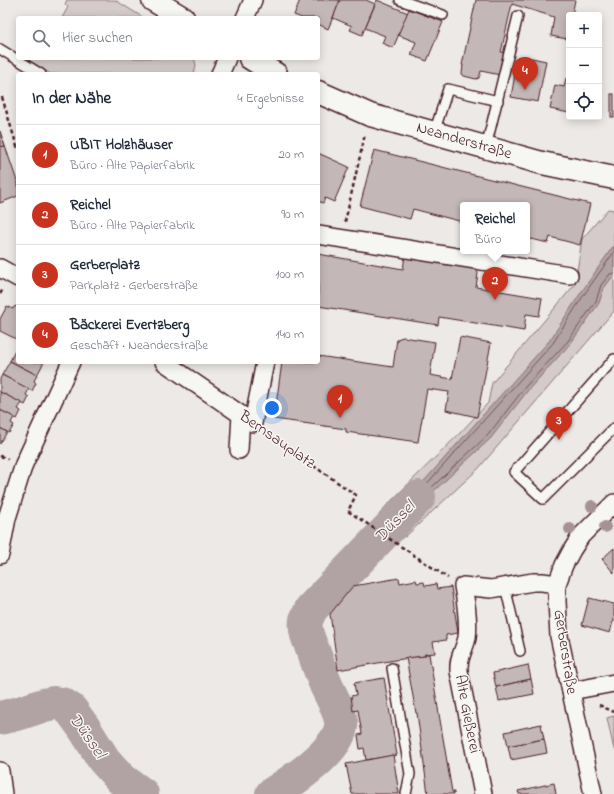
<!DOCTYPE html>
<html lang="de">
<meta charset="utf-8">
<style>
body{margin:0;font-family:"Indie Flower",sans-serif;background:#f6f6f7;color:#1f2937}
.controls{position:absolute;right:12px;top:12px;display:grid;overflow:hidden;border-radius:4px;box-shadow:0 2px 10px #0003}
.controls button{width:36px;height:36px;display:grid;place-items:center;padding:0;border:0;border-bottom:1px solid #e0e1e3;background:#fff;color:#1f2937;font:20px sans-serif}
.you{position:absolute;left:272px;top:408px;width:14px;height:14px;margin:-10px;border:3px solid #fff;border-radius:50%;background:#1a73e8;box-shadow:0 0 0 6px #1a73e833}
.badge{display:grid;place-items:center;width:26px;height:26px;border-radius:50%;background:#c8321e;color:#fff;font-size:13px;font-weight:700}
.pin{position:absolute;translate:-50% -33px;filter:drop-shadow(0 1px 2px #0008)}
.pin::after{content:'';position:absolute;top:21px;width:14px;height:12px;background:inherit;clip-path:polygon(0 0,100% 0,50% 100%)}
.popup{position:absolute;left:460px;top:202px;width:70px;height:52px;box-sizing:border-box;display:grid;place-content:center;border-radius:4px;background:#fff;filter:drop-shadow(0 1px 3px #0005);font-size:13px;white-space:nowrap;color:#747a83}
.popup b{font-size:15px;color:#1f2937}
.popup::after{content:'';position:absolute;left:50%;top:100%;margin-left:-8px;border:8px solid transparent;border-top-color:#fff}
.list{margin:0;padding:0;list-style:none}
h2{display:flex;justify-content:space-between;align-items:center;height:52px;margin:0;padding:0 16px;font-size:17px}
h2 small{font-size:13px;font-weight:400;color:#747a83}
.list li{display:grid;grid-template-columns:26px 1fr auto;gap:12px;align-items:center;box-sizing:border-box;height:60px;padding:0 16px;border-top:1px solid #e0e1e3}
.list b{display:block;font-size:15px;white-space:nowrap}
.list p{margin:0;font-size:13px;white-space:nowrap;color:#747a83}
.list em{font-size:13px;font-style:normal;color:#747a83}
.icon{flex:none;width:22px;height:22px;fill:none;stroke:currentColor;stroke-width:2;stroke-linecap:round;stroke-linejoin:round}
.map{position:relative;flex:none;width:614px;height:794px;overflow:hidden}
.search{position:absolute;background:#fff;box-shadow:0 2px 10px #0003;left:16px;top:16px;width:304px;height:44px;display:flex;align-items:center;gap:10px;box-sizing:border-box;padding:0 14px;border-radius:4px;color:#747a83;font-size:15px}
.panel{position:absolute;background:#fff;box-shadow:0 2px 10px #0003;left:16px;top:72px;width:304px;height:292px;border-radius:4px}
.map>svg:first-child{display:block}
.green{fill:#d4cbca;stroke:#8f757a}
.water{fill:#b1a2a3;stroke:#886e73}
.lines{fill:none;stroke-linecap:round;stroke-linejoin:round}
.shore{stroke:#73535b;stroke-width:1}
.river{stroke:#b1a2a3;stroke-width:34}
.building{fill:#c4b7b7;stroke:#4a1f2b}
.lane-casing{stroke:#4a1f2b;stroke-width:12}
.street-casing{stroke:#4a1f2b;stroke-width:20}
.secondary-casing{stroke:#4a1f2b;stroke-width:25}
.path{stroke:#4a1f2b;stroke-width:2.5;stroke-dasharray:4 3;stroke-linecap:butt}
.lane{stroke:#f6f6f2;stroke-width:9}
.street{stroke:#f6f6f2;stroke-width:17}
.secondary{stroke:#f6f6f2;stroke-width:22}
.tree{fill:#a69295}
.labels{text-anchor:middle;dominant-baseline:central;stroke-width:3;stroke-linejoin:round;paint-order:stroke}
.street-label{font-size:16px;fill:#4a1f2b;stroke:#f6f6f2}
.water-label{font-size:17px;font-style:italic;fill:#6e4d55;stroke:#f6f6f2}
</style>
<div class="map">
<svg width="614" height="794" viewBox="0 0 614 794">
<rect width="100%" height="100%" fill="#ece9e6"/>
<filter id="ink" filterUnits="userSpaceOnUse"><feTurbulence type="fractalNoise" baseFrequency=".025" numOctaves="2"/><feDisplacementMap in="SourceGraphic" scale="8" xChannelSelector="R" yChannelSelector="G"/><feConvolveMatrix kernelMatrix="1 2 1 2 8 2 1 2 1" color-interpolation-filters="sRGB"/></filter>
<g filter="url(#ink)">
<g class="green">
<polygon points="67,0 115,0 144,18 62,18 68,7 65,4"/>
<polygon points="25,58 194,58 196,65 194,74 51,74"/>
<polygon points="608,209 614,210 614,311 478,469 405,537 374,521 387,505 460,433 488,403 492,383 575,284 582,239"/>
<polygon points="614,716 614,750 607,718"/>
</g>
<polygon class="water" points="614,245 614,275 604,288 599,303 571,343 529,389 491,438 435,490 393,535 383,527 550,340 580,294"/>
<g class="lines">
<polyline class="shore" points="614,252 583,296 553,343 390,525 390,528 393,528 432,487 488,435 526,386 568,341 596,301 601,285 610,274 614,273"/>
<g class="river">
<polyline points="0,718 20,713 44,705 54,703 62,704 71,710 84,728 104,760 122,780 142,794"/>
<path d="M272 794C291 782 345 747 341 721 339 709 331 696 326 685 321 673 317 661 313 650 309 641 304 631 306 620 307 617 310 613 311 609L419 497"/>
</g>
</g>
<g class="building">
<polygon points="300,0 337,0 340,1 328,29 318,24 318,18 302,18 294,15"/>
<polygon points="340,0 366,0 375,4 362,35 350,30 352,26 333,18"/>
<polygon points="377,0 408,13 393,48 382,43 385,36 365,28"/>
<polygon points="476,0 575,0 572,15 569,15 569,28 567,39 551,36 554,17 512,4 501,52 505,53 500,75 481,71 479,78 476,79 464,76 462,74 463,65 462,65"/>
<polygon points="409,9 443,22 427,61 411,55 416,42 398,35"/>
<polygon points="518,57 532,60 532,58 546,61 538,102 511,97"/>
<polygon points="566,78 569,79 569,113 550,109 555,85 564,87"/>
<rect x="611" y="94" width="3" height="23"/>
<polygon points="0,131 5,146 0,147"/>
<polygon points="5,146 18,184 18,196 0,203 0,147"/>
<polygon points="374,150 590,204 580,245 550,237 548,243 527,238 527,205 463,205 463,222 413,209 410,219 360,206"/>
<polygon points="318,153 349,167 334,202 325,198 323,203 318,201"/>
<polygon points="318,254 403,269 405,256 475,268 478,273 476,287 542,298 539,316 526,314 524,331 439,317 438,325 318,306"/>
<polygon points="7,306 13,309 15,306 18,308 18,340 0,331 0,319"/>
<polygon points="403,337 435,342 430,375 452,379 460,337 491,343 477,417 446,410 449,392 427,389 418,442 346,432 346,429 274,419 282,362 318,362 318,356 393,367 397,339"/>
<polygon points="18,345 18,362 44,362 37,375 10,361"/>
<polygon points="10,361 37,375 34,381 36,383 32,391 2,375"/>
<polygon points="2,375 29,389 26,395 29,397 25,405 0,392 0,379"/>
<polygon points="0,392 22,403 18,409 21,411 17,419 0,410"/>
<polygon points="0,410 14,417 11,423 14,425 9,433 0,428"/>
<polygon points="0,428 7,432 0,444"/>
<polygon points="614,548 614,573 602,559"/>
<polygon points="399,578 400,583 416,580 417,583 424,582 425,586 436,584 437,589 451,587 458,633 446,635 446,640 433,642 435,653 425,654 425,656 395,660 338,670 330,614 353,586"/>
<polygon points="589,598 614,604 614,622 613,621 610,633 582,625"/>
<polygon points="425,654 429,654 452,792 454,792 454,794 428,794 417,713 416,713 406,658 425,656"/>
<polygon points="528,665 531,679 496,687 493,673"/>
<polygon points="384,678 397,755 366,760 364,748 360,749 358,735 362,734 358,710 353,711 351,696 356,695 354,683"/>
<polygon points="531,679 534,694 499,701 496,687"/>
<polygon points="541,724 544,739 508,746 505,732"/>
<polygon points="544,739 547,753 511,760 508,746"/>
<polygon points="393,755 399,794 352,794 346,764"/>
<polygon points="554,783 556,794 519,794 518,791"/>
</g>
<g class="lines">
<g class="lane-casing">
<g id="lane">
<polyline points="400,0 443,15"/>
<polyline points="0,49 41,74"/>
<polyline points="434,133 448,89 498,101"/>
<polyline points="486,147 518,16"/>
<polyline points="614,359 514,472 543,499 614,428"/>
<polyline points="505,586 520,651"/>
<polyline points="392,668 410,774 406,794"/>
</g>
</g>
<g class="street-casing">
<g id="street">
<polyline points="245,18 253,0"/>
<polyline points="220,74 227,58"/>
<polyline points="318,235 370,243 569,275"/>
<polyline points="0,268 18,278"/>
<polyline points="164,362 253,423 265,362"/>
<polyline points="239,450 241,415"/>
<polyline points="0,555 7,518 24,464 71,362"/>
<polyline points="571,691 614,683"/>
<polyline points="0,771 3,794"/>
<path d="M483 794 459 671C458 657 464 651 467 638 469 621 466 603 463 586L491 589 533 582H542L557 584"/>
<polyline points="593,794 559,636 557,602 557,584 564,565 572,550 581,536 614,503"/>
</g>
</g>
<g class="secondary-casing">
<g id="secondary">
<polyline points="153,0 183,18"/>
<polyline points="250,58 276,74"/>
<polyline points="318,92 370,115 542,163 614,178"/>
</g>
</g>
<g class="path">
<polyline points="2,97 18,150"/>
<polyline points="345,222 365,134"/>
<polyline points="0,294 3,289"/>
<polyline points="267,434 356,495 348,511 448,578"/>
<polyline points="0,456 8,459"/>
<polyline points="599,705 614,712"/>
</g>
<use href="#lane" class="lane"/>
<use href="#street" class="street"/>
<use href="#secondary" class="secondary"/>
</g>
<g class="tree">
<circle cx="592" cy="506" r="6"/>
<circle cx="605" cy="527" r="6"/>
<circle cx="570" cy="529" r="6"/>
</g>
</g>
<g class="labels">
<g class="street-label">
<text transform="translate(464 141) rotate(16)">Neanderstraße</text>
<text transform="translate(277 440) rotate(35)">Bernsauplatz</text>
<text transform="translate(565 652) rotate(81)">Gerberstraße</text>
<text transform="translate(467 714) rotate(79)">Alte Gießerei</text>
</g>
<g class="water-label">
<text transform="translate(395 522) rotate(-46)">Düssel</text>
<text transform="translate(87 736) rotate(55)">Düssel</text>
</g>
</g>
</svg>
<div class="controls">
<button>+</button>
<button>−</button>
<button><svg class="icon" aria-label="locate" viewBox="0 0 24 24"><circle cx="12" cy="12" r="6"/><path d="M12 2v4M12 18v4M2 12h4M18 12h4"/></svg></button>
</div>
<div class="you"></div>
<div class="pin badge" style="left:340px;top:418px">1</div>
<div class="pin badge" style="left:495px;top:300px">2</div>
<div class="popup"><b>Reichel</b>Büro</div>
<div class="pin badge" style="left:559px;top:440px">3</div>
<div class="pin badge" style="left:525px;top:90px">4</div>
<div class="search"><svg class="icon" aria-label="search" viewBox="0 0 24 24"><circle cx="10" cy="10" r="6"/><path d="M15 15l6 6"/></svg>Hier suchen</div>
<section class="panel">
<h2>In der Nähe<small>4 Ergebnisse</small></h2>
<ul class="list">
<li><span class="badge">1</span><div><b>UBIT Holzhäuser</b><p>Büro · Alte Papierfabrik</p></div><em>20 m</em></li>
<li><span class="badge">2</span><div><b>Reichel</b><p>Büro · Alte Papierfabrik</p></div><em>90 m</em></li>
<li><span class="badge">3</span><div><b>Gerberplatz</b><p>Parkplatz · Gerberstraße</p></div><em>100 m</em></li>
<li><span class="badge">4</span><div><b>Bäckerei Evertzberg</b><p>Geschäft · Neanderstraße</p></div><em>140 m</em></li>
</ul>
</section>
</div>
